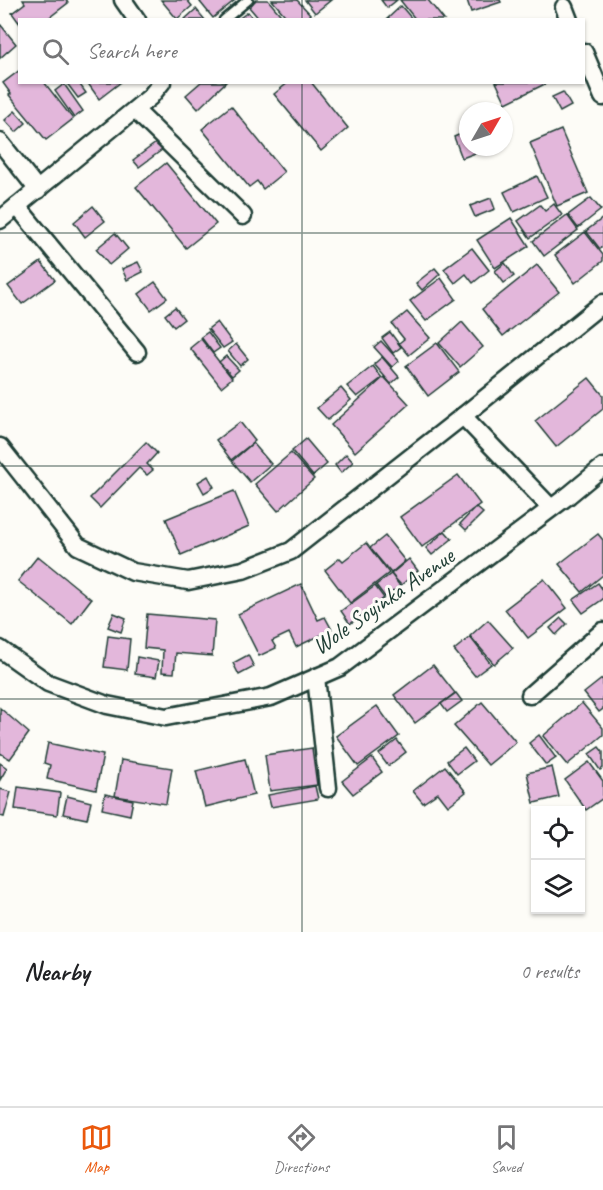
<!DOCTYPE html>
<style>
body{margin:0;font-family:Caveat,sans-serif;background:#f2f2f2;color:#202124}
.controls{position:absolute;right:18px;bottom:18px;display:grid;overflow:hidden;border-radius:0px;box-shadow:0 2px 4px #0004}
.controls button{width:54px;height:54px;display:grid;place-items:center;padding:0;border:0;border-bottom:2px solid #e0e0e0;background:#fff;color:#202124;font:30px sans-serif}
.compass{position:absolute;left:459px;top:102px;width:54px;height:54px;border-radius:50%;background:#fff;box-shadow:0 2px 4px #0004;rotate:51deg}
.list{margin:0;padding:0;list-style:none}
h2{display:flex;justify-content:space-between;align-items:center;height:78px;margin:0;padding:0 24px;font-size:26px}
h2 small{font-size:20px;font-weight:400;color:#757577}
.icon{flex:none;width:33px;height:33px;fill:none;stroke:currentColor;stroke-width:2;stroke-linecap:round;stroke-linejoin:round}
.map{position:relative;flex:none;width:603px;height:932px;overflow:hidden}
.search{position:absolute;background:#fff;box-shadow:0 2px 4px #0004;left:18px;right:18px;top:18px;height:66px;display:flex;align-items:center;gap:15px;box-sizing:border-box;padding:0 21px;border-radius:0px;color:#757577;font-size:22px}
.sheet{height:174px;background:#fff}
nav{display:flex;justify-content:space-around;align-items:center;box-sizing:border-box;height:84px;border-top:2px solid #e0e0e0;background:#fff;font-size:16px;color:#757577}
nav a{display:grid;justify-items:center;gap:3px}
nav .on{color:#ea580c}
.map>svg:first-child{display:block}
.building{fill:#e3b7db;stroke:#1f3d34;stroke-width:1.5}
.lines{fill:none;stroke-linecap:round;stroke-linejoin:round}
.service-casing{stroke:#1f3d34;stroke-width:13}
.minor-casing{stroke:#1f3d34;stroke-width:21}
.service{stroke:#fdfcf7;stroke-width:8}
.minor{stroke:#fdfcf7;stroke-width:16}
.grid{fill:none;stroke:#1f3d34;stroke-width:1.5;stroke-opacity:0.55}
.labels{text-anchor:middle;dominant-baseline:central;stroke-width:6;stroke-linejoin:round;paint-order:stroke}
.street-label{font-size:24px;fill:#1f3d34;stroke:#fdfcf7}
</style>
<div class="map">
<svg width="603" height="932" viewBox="0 0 603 932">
<rect width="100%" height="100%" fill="#fdfcf7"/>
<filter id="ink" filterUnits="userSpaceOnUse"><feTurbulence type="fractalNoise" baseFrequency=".0167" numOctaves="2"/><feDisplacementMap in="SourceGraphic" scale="12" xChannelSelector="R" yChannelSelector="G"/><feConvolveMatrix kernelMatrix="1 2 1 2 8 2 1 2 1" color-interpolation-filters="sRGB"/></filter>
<g filter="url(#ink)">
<g class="building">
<polygon points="23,0 66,0 68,3 46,20 20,20 20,24 12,13 25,3"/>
<polygon points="161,0 187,0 192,6 177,19"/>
<polygon points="202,0 235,0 213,18 200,2"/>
<polygon points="256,0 268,0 285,20 260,20 249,7"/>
<polygon points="272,0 297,0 311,15 305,20 289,20"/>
<polygon points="305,0 331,0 315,13"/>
<polygon points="381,0 397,0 387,8"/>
<polygon points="400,0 428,0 444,20 416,20"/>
<polygon points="467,0 500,0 501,2 471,12"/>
<polygon points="401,6 413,20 386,20"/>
<polygon points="196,9 205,20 184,20"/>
<polygon points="248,12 254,20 237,20"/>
<polygon points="0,24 16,44 0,58"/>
<polygon points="20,70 20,82 44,82 73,119 46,140 9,95 11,94 3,83"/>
<polygon points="66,82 78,82 86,93 78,98"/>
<polygon points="87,82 121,82 99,99"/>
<polygon points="201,82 226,82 198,109 186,95"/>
<polygon points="289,82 311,82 348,128 321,151 274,94"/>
<polygon points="496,82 547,82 547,83 506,103"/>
<polygon points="64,84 83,111 74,118 55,91"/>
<polygon points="563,92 571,106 560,112 552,97"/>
<polygon points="231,106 284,172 263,189 257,181 249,187 202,129"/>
<polygon points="15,111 26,123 16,132 5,120"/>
<polygon points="561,130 588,193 557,206 530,143"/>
<polygon points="468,131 468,147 485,147 486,149 462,158 454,137"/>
<polygon points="160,140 166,147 139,167 133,160"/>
<polygon points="166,163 216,224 186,248 136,187"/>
<polygon points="537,176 547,197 514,212 504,192"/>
<polygon points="491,198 495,209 475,217 470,206"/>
<polygon points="591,198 601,210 578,228 568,215"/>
<polygon points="554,204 562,215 530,238 518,221 540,205 545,211"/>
<polygon points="93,206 105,221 85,237 74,222"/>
<polygon points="567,215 578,230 544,256 533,241"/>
<polygon points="511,218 529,246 495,268 477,240"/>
<polygon points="603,218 603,246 600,249 586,231"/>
<polygon points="585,232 603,255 603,261 575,283 555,255"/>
<polygon points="115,233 128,249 109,265 96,249"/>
<polygon points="472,248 489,270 473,283 466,274 455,283 444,269"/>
<polygon points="41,262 55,280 22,304 8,286"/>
<polygon points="138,262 143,272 127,280 122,269"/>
<polygon points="505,263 514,276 504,283 495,271"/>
<polygon points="537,265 559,292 503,336 482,309"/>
<polygon points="435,268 440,274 422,290 416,283"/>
<polygon points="441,278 456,299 426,321 410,301"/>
<polygon points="155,282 167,298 151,310 139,294"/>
<polygon points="175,307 184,319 174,327 165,315"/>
<polygon points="407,312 430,338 409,355 399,343 404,339 392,324"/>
<polygon points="217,322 232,342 223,348 208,329"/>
<polygon points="462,322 483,347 460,367 439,343"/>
<polygon points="208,332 220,348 213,353 201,337"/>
<polygon points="390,332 401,347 393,353 382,338"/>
<polygon points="201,339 232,378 221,387 190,348"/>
<polygon points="381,341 399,361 392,367 374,347"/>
<polygon points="437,343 459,372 428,396 406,366"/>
<polygon points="236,344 248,359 240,366 228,351"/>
<polygon points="226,356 239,370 232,376 219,362"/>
<polygon points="382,357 399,377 391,384 374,364"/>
<polygon points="373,366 382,378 357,397 347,386"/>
<polygon points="384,377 409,404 355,452 331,425"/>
<polygon points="589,378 603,395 603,409 556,447 535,421"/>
<polygon points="341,388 351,400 328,420 317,408"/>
<polygon points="240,422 255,441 231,460 216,440"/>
<polygon points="306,439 327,464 313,476 292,451"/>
<polygon points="146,442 157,453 147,464 153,470 147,475 139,468 100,508 90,498"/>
<polygon points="253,443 271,464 250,482 232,461"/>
<polygon points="291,453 314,479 278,511 255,484"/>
<polygon points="346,454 353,462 341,473 335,465"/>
<polygon points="458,475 480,504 422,547 400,517"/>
<polygon points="208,476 214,487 204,493 198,482"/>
<polygon points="234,491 249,526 181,555 166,519"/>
<polygon points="476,507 483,513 466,530 460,524"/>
<polygon points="445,531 452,539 432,555 426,548"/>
<polygon points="598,534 603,540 603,575 582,592 559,564"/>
<polygon points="385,536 405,561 391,573 370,548"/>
<polygon points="366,543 389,573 350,603 325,570 340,558 343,561"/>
<polygon points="38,556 91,599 72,624 18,581"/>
<polygon points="409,559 418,571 401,585 391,574"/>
<polygon points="391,574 400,586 385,597 376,585"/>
<polygon points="544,579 567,608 528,638 505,609"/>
<polygon points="598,583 603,590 603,599 583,613 573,600"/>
<polygon points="301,584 318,620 325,617 332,630 296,647 289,633 272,641 276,648 259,656 238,614"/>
<polygon points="375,586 384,598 350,624 341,611"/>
<polygon points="114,613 126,618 121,632 108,627"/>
<polygon points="147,614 215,620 212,656 176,653 174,673 162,672 163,650 144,648"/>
<polygon points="561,618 567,624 556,635 550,628"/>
<polygon points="488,620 513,648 494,664 470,636"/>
<polygon points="108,636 130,639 127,670 104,667"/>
<polygon points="470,637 491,664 475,676 454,650"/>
<polygon points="248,655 254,667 239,675 233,663"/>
<polygon points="137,657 159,661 156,677 135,674"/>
<polygon points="433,665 455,693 415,723 394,695"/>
<polygon points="603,678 603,709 599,712 584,693"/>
<polygon points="456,693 462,701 447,712 441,704"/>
<polygon points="482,702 516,742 488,765 454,726"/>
<polygon points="582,703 603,728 603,735 567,765 543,736"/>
<polygon points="377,706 399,736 358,766 336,736"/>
<polygon points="0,708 29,733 10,759 0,753"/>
<polygon points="539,735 556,758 546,765 529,743"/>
<polygon points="397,740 406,752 388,766 379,754"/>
<polygon points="48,743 103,755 96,790 47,779 50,765 44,763"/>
<polygon points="599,747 603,752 603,768 600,770 589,754"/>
<polygon points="312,748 317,785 270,791 265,755"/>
<polygon points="464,748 474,761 457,774 447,761"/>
<polygon points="372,758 382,772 353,794 342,781"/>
<polygon points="245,759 254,795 205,807 196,771"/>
<polygon points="121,760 172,768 166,804 115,796"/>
<polygon points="589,762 603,781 603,798 586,810 565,780"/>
<polygon points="0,763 7,768 0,780"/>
<polygon points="445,766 466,792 448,806 438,793 423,803 413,791"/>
<polygon points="552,767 559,797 534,803 527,773"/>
<polygon points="315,786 318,799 271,807 268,795"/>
<polygon points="18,787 60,793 57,815 15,809"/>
<polygon points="0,789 11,792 4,817 0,816"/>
<polygon points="105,794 133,800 130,815 102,809"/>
<polygon points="67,796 91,802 87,819 63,814"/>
</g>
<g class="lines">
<g class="service-casing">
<polyline id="service" points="224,20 248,0"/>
</g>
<g class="minor-casing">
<g id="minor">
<polyline points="123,0 137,20"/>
<polyline points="564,7 569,20"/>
<polyline points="584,52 603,97"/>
<polyline points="135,110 243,216"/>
<polyline points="0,142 38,190"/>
<polyline points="17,206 137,352"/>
<polyline points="0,220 150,97 162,82"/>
<polyline points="463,416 551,508"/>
<polyline points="0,447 78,546 133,572 188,581 243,570 291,551 463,416 603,303"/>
<polyline points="0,649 48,683 107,705 166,717 271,697 340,667 569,495 603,467"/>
<polyline points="316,677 328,788"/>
<polyline points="530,695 603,631"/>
</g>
</g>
<use href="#service" class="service"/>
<use href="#minor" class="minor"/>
</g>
</g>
<path class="grid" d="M302 0V20M302 82V932M0 233H603M0 466H603M0 699H603"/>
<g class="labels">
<g class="street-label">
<text transform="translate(383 601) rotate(-35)">Wole Soyinka Avenue</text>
</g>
</g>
</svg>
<div class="controls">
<button><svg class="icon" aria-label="locate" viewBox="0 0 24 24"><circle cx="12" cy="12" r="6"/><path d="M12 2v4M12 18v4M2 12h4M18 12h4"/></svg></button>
<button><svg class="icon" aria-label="layers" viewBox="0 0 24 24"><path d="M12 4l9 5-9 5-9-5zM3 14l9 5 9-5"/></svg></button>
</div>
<svg class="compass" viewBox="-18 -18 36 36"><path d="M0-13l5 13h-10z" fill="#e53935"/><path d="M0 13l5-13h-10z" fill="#757577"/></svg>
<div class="search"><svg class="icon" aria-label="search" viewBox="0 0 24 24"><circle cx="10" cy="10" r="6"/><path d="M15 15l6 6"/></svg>Search here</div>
</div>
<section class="sheet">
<h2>Nearby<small>0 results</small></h2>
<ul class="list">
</ul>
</section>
<nav>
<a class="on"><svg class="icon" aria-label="map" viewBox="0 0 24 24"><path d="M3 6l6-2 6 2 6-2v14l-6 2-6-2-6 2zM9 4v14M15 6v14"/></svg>Map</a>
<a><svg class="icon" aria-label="directions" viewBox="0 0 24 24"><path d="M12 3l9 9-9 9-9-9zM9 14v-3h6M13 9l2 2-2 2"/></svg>Directions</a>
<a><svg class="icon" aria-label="saved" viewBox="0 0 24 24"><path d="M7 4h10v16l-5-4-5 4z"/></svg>Saved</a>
</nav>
